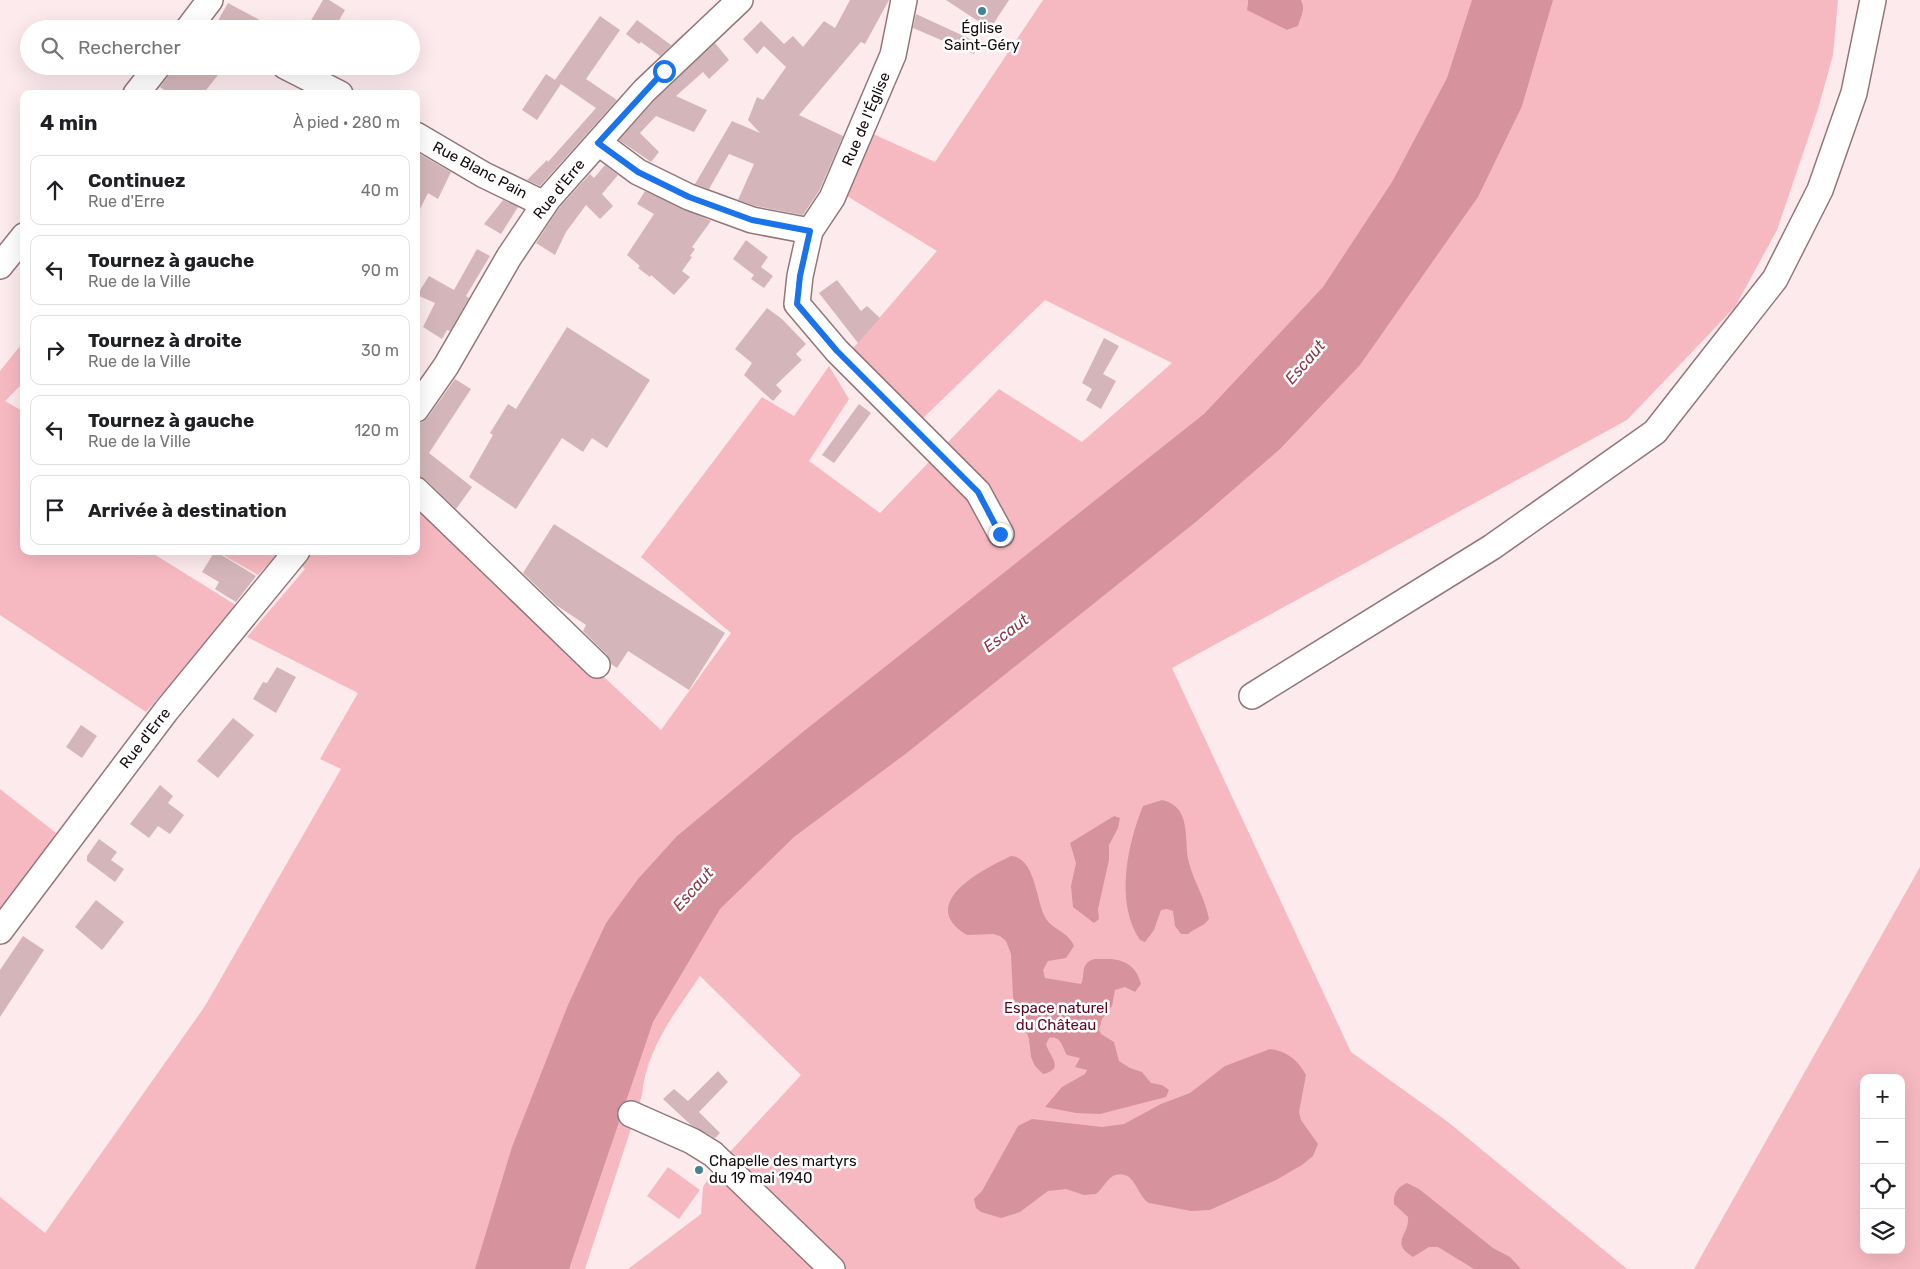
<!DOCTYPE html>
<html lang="fr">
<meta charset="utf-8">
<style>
body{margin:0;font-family:Rubik,sans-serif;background:#f6f6f6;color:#202124}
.controls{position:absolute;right:15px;bottom:15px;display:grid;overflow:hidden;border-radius:10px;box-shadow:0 5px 20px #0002}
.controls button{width:45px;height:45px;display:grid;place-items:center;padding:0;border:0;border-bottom:1px solid #e0e0e0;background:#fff;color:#202124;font:25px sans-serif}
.stop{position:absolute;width:15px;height:15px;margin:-11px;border:4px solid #1a73e8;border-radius:50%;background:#fff}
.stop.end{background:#1a73e8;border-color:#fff;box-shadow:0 1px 5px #0008}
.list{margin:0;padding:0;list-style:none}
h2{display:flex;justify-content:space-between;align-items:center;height:65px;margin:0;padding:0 20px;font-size:21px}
h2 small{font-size:16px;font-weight:400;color:#757577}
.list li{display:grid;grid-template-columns:32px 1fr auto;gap:15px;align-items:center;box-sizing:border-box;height:70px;margin:0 10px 10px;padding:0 10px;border:1px solid #e0e0e0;border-radius:10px}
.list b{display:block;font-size:19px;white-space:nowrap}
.list p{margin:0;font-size:16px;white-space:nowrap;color:#757577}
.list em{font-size:16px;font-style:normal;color:#757577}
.icon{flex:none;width:28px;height:28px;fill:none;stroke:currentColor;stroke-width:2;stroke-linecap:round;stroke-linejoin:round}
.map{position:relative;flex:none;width:1920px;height:1269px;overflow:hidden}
.search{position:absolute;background:#fff;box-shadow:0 5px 20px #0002;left:20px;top:20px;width:400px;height:55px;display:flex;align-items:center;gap:12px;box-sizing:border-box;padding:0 18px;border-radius:28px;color:#757577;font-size:19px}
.panel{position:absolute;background:#fff;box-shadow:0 5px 20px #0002;left:20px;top:90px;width:400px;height:465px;border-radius:10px}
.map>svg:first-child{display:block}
.green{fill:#f7b9c1;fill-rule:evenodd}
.water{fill:#d7939d}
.building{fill:#d4b6ba}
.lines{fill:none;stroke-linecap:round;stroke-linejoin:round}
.minor-casing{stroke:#92777a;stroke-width:28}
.minor{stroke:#fff;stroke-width:25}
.route{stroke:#1a73e8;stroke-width:6}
.poi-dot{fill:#438397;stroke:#fff;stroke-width:2}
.labels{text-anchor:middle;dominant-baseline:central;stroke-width:5;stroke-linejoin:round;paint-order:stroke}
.poi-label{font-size:15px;fill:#160c0e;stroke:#fff}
.street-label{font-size:15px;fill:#160c0e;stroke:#fff}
.park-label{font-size:15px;fill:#590821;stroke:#fff}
.water-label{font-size:16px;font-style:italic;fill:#893848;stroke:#fff}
</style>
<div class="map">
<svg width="1920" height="1269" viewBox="0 0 1920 1269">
<rect width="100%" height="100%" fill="#fdeaec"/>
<g class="green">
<path d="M1043 0H1248L1247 7 1287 30 1298 26C1301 17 1306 9 1301 0H1838L1833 55 1818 109 1777 230 1735 307 1627 420 1172 668 1351 1052 1448 1122 1627 1269H628L701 1214 703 1187 715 1168 801 1075 700 976C675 1013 646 1049 642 1095L585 1269H0V1197L45 1233 205 1006 341 769 320 759 358 693 247 637 305 569 302 566 314 551H416V503L661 730 731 633 641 557 762 397 794 416 829 366 849 399 809 461 880 513 999 389 1082 442 1172 363 1045 300 918 423 849 353 937 251 847 196 871 133 935 162Z"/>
<polygon points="24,341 24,382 5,401 24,412 24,551 149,551 239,607 146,712 0,615 0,371"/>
<polygon points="216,551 280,551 258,575"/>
<polygon points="0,789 56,833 0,913"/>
<path d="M1920 867V1269H1694ZM1864 1078H1901V1250H1864Z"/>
<polygon points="668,1167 700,1190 679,1219 647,1196"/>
</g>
<g class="water">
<path d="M1248 0H1301C1306 9 1301 17 1298 26L1287 30 1247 10Z"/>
<polygon points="1472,0 1553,0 1522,106 1478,197 1360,365 1280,449 1197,521 908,752 794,837 720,909 653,1022 569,1269 475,1269 512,1147 568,1005 606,923 638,879 677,836 804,731 1204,414 1323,287 1392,182 1447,78"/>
<path d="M1162 800C1193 807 1183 840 1189 863 1194 882 1205 898 1209 919 1203 927 1195 928 1188 934H1181L1175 926 1173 911 1167 909 1161 910 1154 930 1145 942 1140 940C1115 903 1127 845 1143 806Z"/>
<polygon points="1114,816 1120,818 1118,828 1109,845 1109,860 1098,909 1099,919 1094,923 1073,907 1071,886 1076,863 1070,843"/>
<path d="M1011 856C1035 857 1036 900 1045 917 1051 929 1069 932 1074 946L1066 958 1048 961 1043 970 1045 978 1081 984C1085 977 1081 968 1088 962 1093 958 1097 959 1103 959 1122 958 1136 964 1141 984L1135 992 1125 987 1115 990 1112 1006 1102 1019 1099 1030 1101 1034 1114 1042 1119 1061 1130 1068 1142 1072 1151 1083 1162 1085 1169 1090 1166 1097 1100 1114 1076 1113 1045 1107 1062 1087 1085 1074 1087 1070 1075 1067 1080 1058 1067 1055C1062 1047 1061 1035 1049 1038L1046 1044C1049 1056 1066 1069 1043 1074L1035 1066 1031 1057 1029 1039 1013 997 1011 954 1006 941 1000 936 993 934 967 935C915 904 983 869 1011 856Z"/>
<path d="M1270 1049C1287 1051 1298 1060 1306 1075L1299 1112 1301 1120 1318 1144 1313 1156 1302 1165 1276 1180 1210 1210 1191 1211 1149 1203C1137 1196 1135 1169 1115 1175 1107 1178 1103 1189 1096 1194L1084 1195 1066 1189 1048 1191 1020 1212 1001 1218 981 1212 976 1208 974 1199 982 1191 1018 1126 1032 1119 1102 1127 1124 1124 1161 1104 1190 1093 1225 1066Z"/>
<path d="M1407 1183 1419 1189 1493 1248 1510 1257 1521 1269H1474L1438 1247H1429L1413 1257C1389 1242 1410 1235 1408 1217L1394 1204C1393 1194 1397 1187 1407 1183Z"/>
</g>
<g class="building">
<polygon points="323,0 329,0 345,10 334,29 306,29"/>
<polygon points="850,0 889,0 865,44 861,42 799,115 843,136 819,191 803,215 756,206 738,200 754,164 729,154 709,189 695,184 732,121 760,133 748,120 757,97 763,100 786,67 764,46 757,54 743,39 761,21 784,44 793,36 803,47 824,21 835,28"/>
<polygon points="946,0 1009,0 990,29"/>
<polygon points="228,3 258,19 275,29 224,29 216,24"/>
<polygon points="916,14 979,43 974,54 913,28"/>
<polygon points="600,16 620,30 586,79 617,100 540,186 527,180 547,160 548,162 596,108 561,84 537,120 522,110 546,74 555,80"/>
<polygon points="637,20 671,45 692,26 660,56 641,42 639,44 626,34"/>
<polygon points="715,43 729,60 709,79 703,72 676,96 707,110 694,132 656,116 640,133 659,152 651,162 619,140 654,101"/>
<polygon points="176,66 225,66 203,94 170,94 160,87"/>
<polygon points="416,152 451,172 438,199 428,193 416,217"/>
<polygon points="605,165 618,175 602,194 613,206 600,219 586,205 566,232 555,255 536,243 559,208 590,174 594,178"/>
<polygon points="645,191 711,221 692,247 695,249 690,256 692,257 682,271 690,277 674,295 651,275 650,277 638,268 640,266 627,255 654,214 637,204"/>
<polygon points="503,200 518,207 501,234 484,224"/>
<polygon points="746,240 768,257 761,267 773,276 764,288 751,279 754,275 733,259"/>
<polygon points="477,249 490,256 466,296 469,298 450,331 447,330 442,339 423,327 435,303 417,295 429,276 454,290"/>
<polygon points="837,280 861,311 867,306 880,318 858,343 819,293"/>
<polygon points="767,308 782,319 806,344 796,354 802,360 776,385 782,391 773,401 744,375 752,363 735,349"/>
<polygon points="567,327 650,380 607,448 592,438 583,452 562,438 516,509 469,477 493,435 490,433 508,404 516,409"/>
<polygon points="1104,338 1119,346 1103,374 1116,381 1101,409 1086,400 1092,389 1082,383"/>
<polygon points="455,379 471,389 429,453 472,487 456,509 426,480 416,476 416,426 428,417"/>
<polygon points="859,404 871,413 834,463 822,455"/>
<polygon points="554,524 725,633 689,690 628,651 617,668 611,664 607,655 583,631 586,625 556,605 523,573"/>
<polygon points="215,551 256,576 236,602 215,589 219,582 202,572"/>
<polygon points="277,667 296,677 276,713 253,699 263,682 267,683"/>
<polygon points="233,718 254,735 218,778 197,761"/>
<polygon points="81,725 97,736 82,758 66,747"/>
<polygon points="160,785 173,796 168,803 184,815 170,834 158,826 149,838 130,824"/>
<polygon points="99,839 117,852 111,860 124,869 115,882 87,861 87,856"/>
<polygon points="96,900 124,922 102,950 75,927"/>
<polygon points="23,936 44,950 0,1017 0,970"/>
<polygon points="718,1071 728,1082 699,1112 720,1133 715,1138 691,1125 663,1099 674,1089 688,1101"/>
</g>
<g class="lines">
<g class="minor-casing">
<g id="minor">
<polyline points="188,29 210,0"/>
<polyline points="285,66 340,94"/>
<polyline points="136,94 158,66"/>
<polyline points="416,135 484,175 544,204"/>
<polyline points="599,143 638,172 689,197 752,220 810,231 800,276 797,304 837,351 978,492 1001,534"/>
<polyline points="810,231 832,198 893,55 904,0"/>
<polyline points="0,266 24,236"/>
<polyline points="416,409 446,366 509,257 548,199 644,91 740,0"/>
<polyline points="416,490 597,665"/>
<polyline points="1252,696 1492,547 1655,432 1775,279 1820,190 1854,93 1873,0"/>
<polyline points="0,931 166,711 297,551"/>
<polyline points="631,1114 692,1141 713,1154 832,1269"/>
</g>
</g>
<use href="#minor" class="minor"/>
</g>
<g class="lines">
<polyline class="route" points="664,71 598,143 638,172 689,197 752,220 810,231 800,276 797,304 837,351 978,492 1000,534"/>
</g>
<g class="poi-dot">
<circle cx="982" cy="11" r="5"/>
<circle cx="699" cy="1170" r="5"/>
</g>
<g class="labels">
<g class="poi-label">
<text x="982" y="28">Église<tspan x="982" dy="17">Saint-Géry</tspan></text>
<text x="709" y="1161" text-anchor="start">Chapelle des martyrs<tspan x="709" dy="17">du 19 mai 1940</tspan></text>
</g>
<g class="street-label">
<text transform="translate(866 119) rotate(-67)">Rue de l'Église</text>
<text transform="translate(480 170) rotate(28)">Rue Blanc Pain</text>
<text transform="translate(559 189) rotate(-51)">Rue d'Erre</text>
<text transform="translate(145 738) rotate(-52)">Rue d'Erre</text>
</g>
<g class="park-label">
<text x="1056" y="1008">Espace naturel<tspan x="1056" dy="17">du Château</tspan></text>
</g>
<g class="water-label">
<text transform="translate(1305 362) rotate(-49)">Escaut</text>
<text transform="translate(1006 633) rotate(-37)">Escaut</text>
<text transform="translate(693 889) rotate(-48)">Escaut</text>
</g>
</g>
</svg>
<div class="controls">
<button>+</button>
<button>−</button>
<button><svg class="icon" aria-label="locate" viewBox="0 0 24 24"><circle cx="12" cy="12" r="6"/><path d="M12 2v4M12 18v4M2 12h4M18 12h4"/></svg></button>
<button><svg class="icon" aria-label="layers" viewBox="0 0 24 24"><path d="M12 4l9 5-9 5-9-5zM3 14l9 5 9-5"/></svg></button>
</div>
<div class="stop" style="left:664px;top:71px"></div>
<div class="stop end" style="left:1000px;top:534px"></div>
<div class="search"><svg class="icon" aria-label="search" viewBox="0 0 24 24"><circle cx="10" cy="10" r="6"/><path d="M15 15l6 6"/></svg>Rechercher</div>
<section class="panel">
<h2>4 min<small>À pied · 280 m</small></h2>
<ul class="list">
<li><svg class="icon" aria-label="ahead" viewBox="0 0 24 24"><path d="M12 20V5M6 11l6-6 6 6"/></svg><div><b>Continuez</b><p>Rue d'Erre</p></div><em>40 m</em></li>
<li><svg class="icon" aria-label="left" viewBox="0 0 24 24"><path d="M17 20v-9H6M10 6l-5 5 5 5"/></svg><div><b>Tournez à gauche</b><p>Rue de la Ville</p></div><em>90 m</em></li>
<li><svg class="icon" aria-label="right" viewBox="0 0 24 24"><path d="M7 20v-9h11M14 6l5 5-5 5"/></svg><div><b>Tournez à droite</b><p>Rue de la Ville</p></div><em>30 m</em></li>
<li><svg class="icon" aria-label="left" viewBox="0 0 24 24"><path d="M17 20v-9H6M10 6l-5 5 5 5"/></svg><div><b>Tournez à gauche</b><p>Rue de la Ville</p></div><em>120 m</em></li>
<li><svg class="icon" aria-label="arrive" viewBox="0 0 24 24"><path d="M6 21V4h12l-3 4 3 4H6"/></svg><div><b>Arrivée à destination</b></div></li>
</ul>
</section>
</div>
